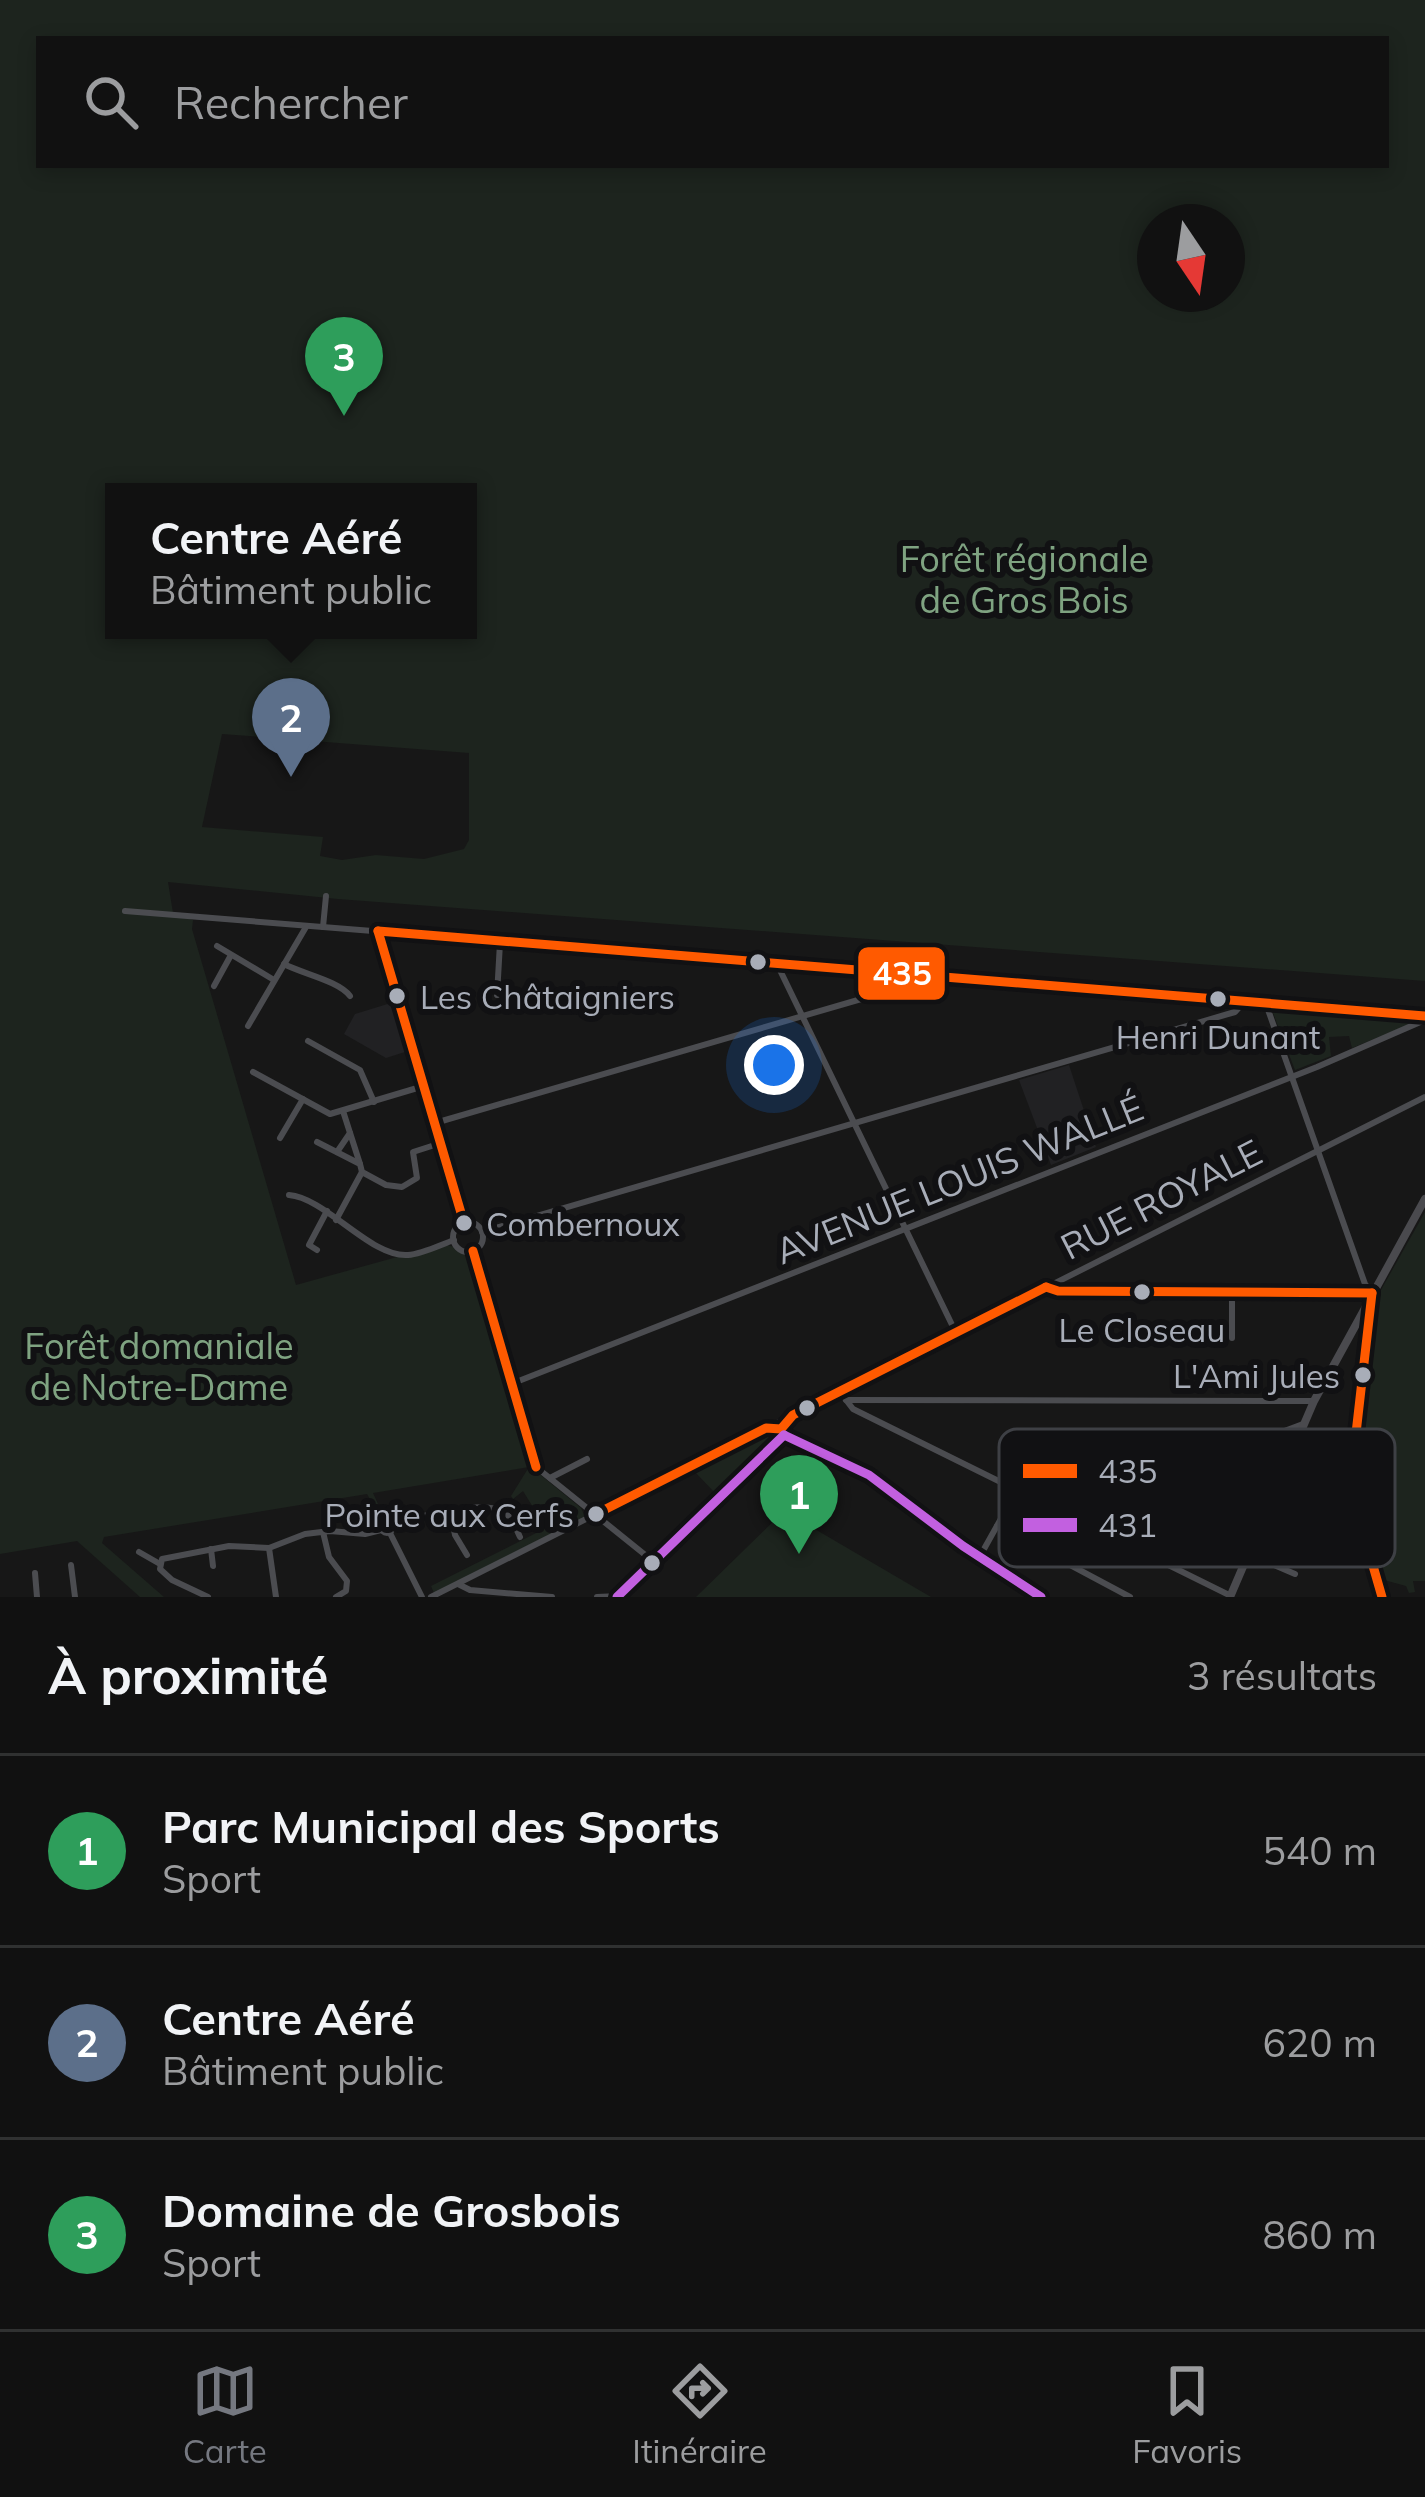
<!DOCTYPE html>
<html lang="fr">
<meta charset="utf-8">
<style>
body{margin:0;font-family:Mulish,sans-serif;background:#1a1a1a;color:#f1f3f6}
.compass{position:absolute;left:1137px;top:204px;width:108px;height:108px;border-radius:50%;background:#111;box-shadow:0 6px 18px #0003;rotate:167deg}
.you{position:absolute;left:774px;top:1065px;width:42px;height:42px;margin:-30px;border:9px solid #fff;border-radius:50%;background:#1a73e8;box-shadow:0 0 0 18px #1a73e833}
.badge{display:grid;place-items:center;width:78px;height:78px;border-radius:50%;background:#757880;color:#fff;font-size:39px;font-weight:700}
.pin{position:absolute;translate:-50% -99px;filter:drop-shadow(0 3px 6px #0008)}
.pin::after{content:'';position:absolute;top:63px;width:42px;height:36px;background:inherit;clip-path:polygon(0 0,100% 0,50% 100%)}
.popup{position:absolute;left:105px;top:483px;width:372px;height:156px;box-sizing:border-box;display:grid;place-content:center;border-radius:0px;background:#111;filter:drop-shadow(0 3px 9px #0005);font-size:39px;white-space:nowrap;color:#9c9d9f}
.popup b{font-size:45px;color:#f1f3f6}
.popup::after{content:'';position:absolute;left:50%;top:100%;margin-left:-24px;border:24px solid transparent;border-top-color:#111}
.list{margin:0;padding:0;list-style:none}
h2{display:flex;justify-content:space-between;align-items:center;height:156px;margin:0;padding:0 48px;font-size:51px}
h2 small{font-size:39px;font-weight:400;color:#9c9d9f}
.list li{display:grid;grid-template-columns:78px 1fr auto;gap:36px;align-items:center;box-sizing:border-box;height:192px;padding:0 48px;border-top:3px solid #303131}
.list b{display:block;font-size:45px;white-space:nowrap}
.list p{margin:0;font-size:39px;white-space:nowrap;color:#9c9d9f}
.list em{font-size:39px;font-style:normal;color:#9c9d9f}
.icon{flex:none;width:66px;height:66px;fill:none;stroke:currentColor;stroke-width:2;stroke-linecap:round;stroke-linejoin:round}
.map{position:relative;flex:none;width:1425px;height:1597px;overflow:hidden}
.search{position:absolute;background:#111;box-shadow:0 6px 18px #0003;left:36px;right:36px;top:36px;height:132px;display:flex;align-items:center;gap:30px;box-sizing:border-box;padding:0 42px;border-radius:0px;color:#9c9d9f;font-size:45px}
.sheet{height:732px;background:#111}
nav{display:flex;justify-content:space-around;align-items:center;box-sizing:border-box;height:168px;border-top:3px solid #303131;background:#111;font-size:33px;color:#9c9d9f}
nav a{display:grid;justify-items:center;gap:6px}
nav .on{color:#757880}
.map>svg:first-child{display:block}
.built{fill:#212123}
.green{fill:#1d241e;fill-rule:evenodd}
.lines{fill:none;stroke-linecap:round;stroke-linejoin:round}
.street{stroke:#4b4c50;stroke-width:6}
.secondary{stroke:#4a4a4e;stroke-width:8}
.bus-1-casing{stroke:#111113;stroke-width:18}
.bus-2-casing{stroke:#111113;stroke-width:18}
.bus-1{stroke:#ff5a00;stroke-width:9}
.bus-2{stroke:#c260e0;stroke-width:9}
.bus-dot{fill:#a8adb8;stroke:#111113;stroke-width:4.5}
.labels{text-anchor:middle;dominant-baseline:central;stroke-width:12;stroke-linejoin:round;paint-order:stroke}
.bus-label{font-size:33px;fill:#a8adb8;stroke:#111113;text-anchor:start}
.park-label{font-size:36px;fill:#7fa381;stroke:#111113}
.street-label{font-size:36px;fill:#a8adb8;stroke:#111113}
.key{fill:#111113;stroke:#3e4045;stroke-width:3}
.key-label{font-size:33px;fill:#a8adb8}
.line-badge{stroke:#111113;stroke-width:4.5}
.badge-label{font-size:33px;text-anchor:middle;font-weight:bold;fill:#fff}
</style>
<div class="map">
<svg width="1425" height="1597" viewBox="0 0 1425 1597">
<rect width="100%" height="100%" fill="#171717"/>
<g class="built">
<polygon points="394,1002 408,1051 386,1058 344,1034 355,1014"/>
<polygon points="1069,1065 1096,1147 1051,1165 1019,1080"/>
</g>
<g class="green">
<path d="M0 0H1425V981L338 899 168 882 173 913 193 920 192 929 296 1285 444 1244 470 1252 536 1466 532 1468 581 1508 585 1517 434 1593 431 1586 546 1528 523 1491 513 1499 511 1496 529 1467 373 1493 383 1515H388L378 1523 380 1516 367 1494 104 1537 102 1543 164 1597H140L77 1541 0 1554ZM39 39H1386V165H39ZM1155 222H1227V294H1155ZM114 492H468V630H114ZM222 734 469 753V840L464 849 424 859 376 855 342 860 320 856 323 837 202 827Z"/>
<polygon points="1275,1009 1412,1020 1413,1023 1352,1048 1349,1036 1329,1037 1331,1056 1295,1070 1273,1013"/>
<polygon points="1425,1212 1425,1581 1413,1581 1415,1592 1409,1593 1406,1586 1384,1580 1357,1485 1369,1328 1381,1290"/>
<polygon points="766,1433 775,1434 776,1440 718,1496 693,1470"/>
<polygon points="784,1511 931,1597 696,1597"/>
</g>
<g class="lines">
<g class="street">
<polyline points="125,911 1425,1016"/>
<polyline points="323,927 326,896"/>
<polyline points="379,933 464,1223"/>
<polyline points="217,946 274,980"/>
<path d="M284 964C303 974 339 981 350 996"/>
<polyline points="777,964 956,1333"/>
<polyline points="214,986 231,955"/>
<polyline points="497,995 500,943"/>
<polyline points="1266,1004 1365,1284 1372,1293"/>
<polyline points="248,1026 306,927"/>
<polyline points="308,1041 360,1070 374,1102"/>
<polyline points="253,1072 330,1114 424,1086"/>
<polyline points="343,1111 360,1164"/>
<polyline points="435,1123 906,986 912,984 915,975"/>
<polyline points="280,1138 303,1099"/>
<polyline points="317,1142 360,1164 362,1172 386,1185 402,1187 417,1178 413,1152 441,1143"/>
<polyline points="337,1152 350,1133"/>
<path d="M289 1195C326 1198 371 1258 408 1255 422 1254 440 1245 454 1240"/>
<polyline points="336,1220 362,1172"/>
<circle cx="468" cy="1237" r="15"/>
<polyline points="482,1232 1235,1012 1244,1002"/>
<polyline points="317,1250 309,1245 327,1211"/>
<polyline points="473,1251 536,1467 654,1562"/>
<polyline points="1046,1287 1058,1291 1372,1293"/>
<polyline points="1232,1292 1232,1338"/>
<polyline points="511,1384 1317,1067 1425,1020"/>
<polyline points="840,1392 853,1409 1231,1596"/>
<polyline points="846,1400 1314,1401"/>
<polyline points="775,1424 781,1434 869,1475 963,1546 1041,1597"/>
<polyline points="550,1478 587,1459"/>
<polyline points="450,1511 455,1535 467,1555"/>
<polyline points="1065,1514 1303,1424"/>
<circle cx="387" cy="1527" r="6"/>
<path d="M393 1525C415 1517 486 1498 505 1513 513 1518 516 1529 520 1537"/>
<polyline points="997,1526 1130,1597"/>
<polyline points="323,1532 329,1557 347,1581 346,1591 336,1597"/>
<polyline points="1198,1532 1295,1574"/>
<polyline points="390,1533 422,1597"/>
<polyline points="269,1548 276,1597"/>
<polyline points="211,1549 213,1566"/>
<polyline points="139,1552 160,1564"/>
<polyline points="979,1558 1017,1490"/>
<polyline points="71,1565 75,1597"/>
<polyline points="35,1573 37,1597"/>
<polyline points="458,1584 470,1590 552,1597"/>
<polyline points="208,1597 172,1580 160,1569 162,1559 229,1546 269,1548 305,1534 330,1531 365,1534 381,1530"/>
<polyline points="431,1597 1425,1097"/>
<polyline points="597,1597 619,1596"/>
<polyline points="617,1597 784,1435 786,1428 781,1422"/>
</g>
<g class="secondary">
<polyline points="1370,1300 1350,1486 1382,1597"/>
<polyline points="1230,1597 1314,1401 1425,1199"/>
</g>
<g class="bus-1-casing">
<g id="bus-1">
<polyline points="378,931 1425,1016"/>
<polyline points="378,931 464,1223"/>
<polyline points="473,1251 536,1467"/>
<polyline points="1046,1287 1058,1291 1372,1293"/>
<polyline points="1372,1293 1350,1486 1382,1597"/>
<polyline points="596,1514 766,1428 781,1429 793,1415 1046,1287"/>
</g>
</g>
<g class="bus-2-casing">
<g id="bus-2">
<polyline points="784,1435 869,1475 963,1546 1041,1597"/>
<polyline points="617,1597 784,1435"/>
</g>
</g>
<use href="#bus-1" class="bus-1"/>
<use href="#bus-2" class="bus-2"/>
</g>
<g class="bus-dot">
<circle cx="758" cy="962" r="10"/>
<circle cx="397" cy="996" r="10"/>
<circle cx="1218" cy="999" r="10"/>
<circle cx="464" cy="1223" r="10"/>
<circle cx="1142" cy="1292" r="10"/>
<circle cx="1363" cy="1375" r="10"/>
<circle cx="807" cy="1408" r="10"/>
<circle cx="596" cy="1514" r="10"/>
<circle cx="652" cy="1563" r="10"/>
</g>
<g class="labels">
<g class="bus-label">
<text x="420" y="996">Les Châtaigniers</text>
<text x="1218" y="1036" text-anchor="middle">Henri Dunant</text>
<text x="486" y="1223">Combernoux</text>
<text x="1142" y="1329" text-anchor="middle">Le Closeau</text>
<text x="1340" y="1375" text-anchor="end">L'Ami Jules</text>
<text x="574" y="1514" text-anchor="end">Pointe aux Cerfs</text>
</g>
<g class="park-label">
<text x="1024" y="558">Forêt régionale<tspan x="1024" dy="41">de Gros Bois</tspan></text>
<text x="159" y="1345">Forêt domaniale<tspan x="159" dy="41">de Notre-Dame</tspan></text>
</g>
<g class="street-label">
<text transform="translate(959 1179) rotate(-22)">AVENUE LOUIS WALLÉ</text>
<text transform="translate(1161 1199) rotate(-27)">RUE ROYALE</text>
</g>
</g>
<rect x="999" y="1429" width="396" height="138" rx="18" class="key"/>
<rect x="1023" y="1464" width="54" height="14" fill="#ff5a00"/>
<rect x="1023" y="1518" width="54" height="14" fill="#c260e0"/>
<g class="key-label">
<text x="1098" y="1483">435</text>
<text x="1098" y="1537">431</text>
</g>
<rect class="line-badge" x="856" y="945" width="91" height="57" rx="12" fill="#ff5a00"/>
<g class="badge-label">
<text x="902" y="985">435</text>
</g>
</svg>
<svg class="compass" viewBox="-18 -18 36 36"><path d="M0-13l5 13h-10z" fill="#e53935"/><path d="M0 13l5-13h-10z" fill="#9c9d9f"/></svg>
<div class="you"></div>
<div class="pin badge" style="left:799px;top:1554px;background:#2e9e5b">1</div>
<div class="pin badge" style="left:291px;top:777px;background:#5c6f8a">2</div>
<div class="popup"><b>Centre Aéré</b>Bâtiment public</div>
<div class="pin badge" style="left:344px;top:416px;background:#2e9e5b">3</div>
<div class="search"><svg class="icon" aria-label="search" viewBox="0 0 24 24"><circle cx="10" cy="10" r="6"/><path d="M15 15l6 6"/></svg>Rechercher</div>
</div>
<section class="sheet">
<h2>À proximité<small>3 résultats</small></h2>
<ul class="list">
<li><span class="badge" style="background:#2e9e5b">1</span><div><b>Parc Municipal des Sports</b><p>Sport</p></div><em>540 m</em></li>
<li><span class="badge" style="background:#5c6f8a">2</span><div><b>Centre Aéré</b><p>Bâtiment public</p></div><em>620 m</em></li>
<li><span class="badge" style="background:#2e9e5b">3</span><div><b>Domaine de Grosbois</b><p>Sport</p></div><em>860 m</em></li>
</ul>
</section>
<nav>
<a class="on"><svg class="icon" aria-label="map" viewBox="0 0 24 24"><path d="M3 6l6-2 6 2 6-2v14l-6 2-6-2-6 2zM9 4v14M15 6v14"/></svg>Carte</a>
<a><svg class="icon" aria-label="directions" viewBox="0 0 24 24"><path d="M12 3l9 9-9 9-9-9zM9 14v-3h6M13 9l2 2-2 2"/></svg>Itinéraire</a>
<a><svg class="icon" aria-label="saved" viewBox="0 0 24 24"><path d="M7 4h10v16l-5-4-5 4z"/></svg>Favoris</a>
</nav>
